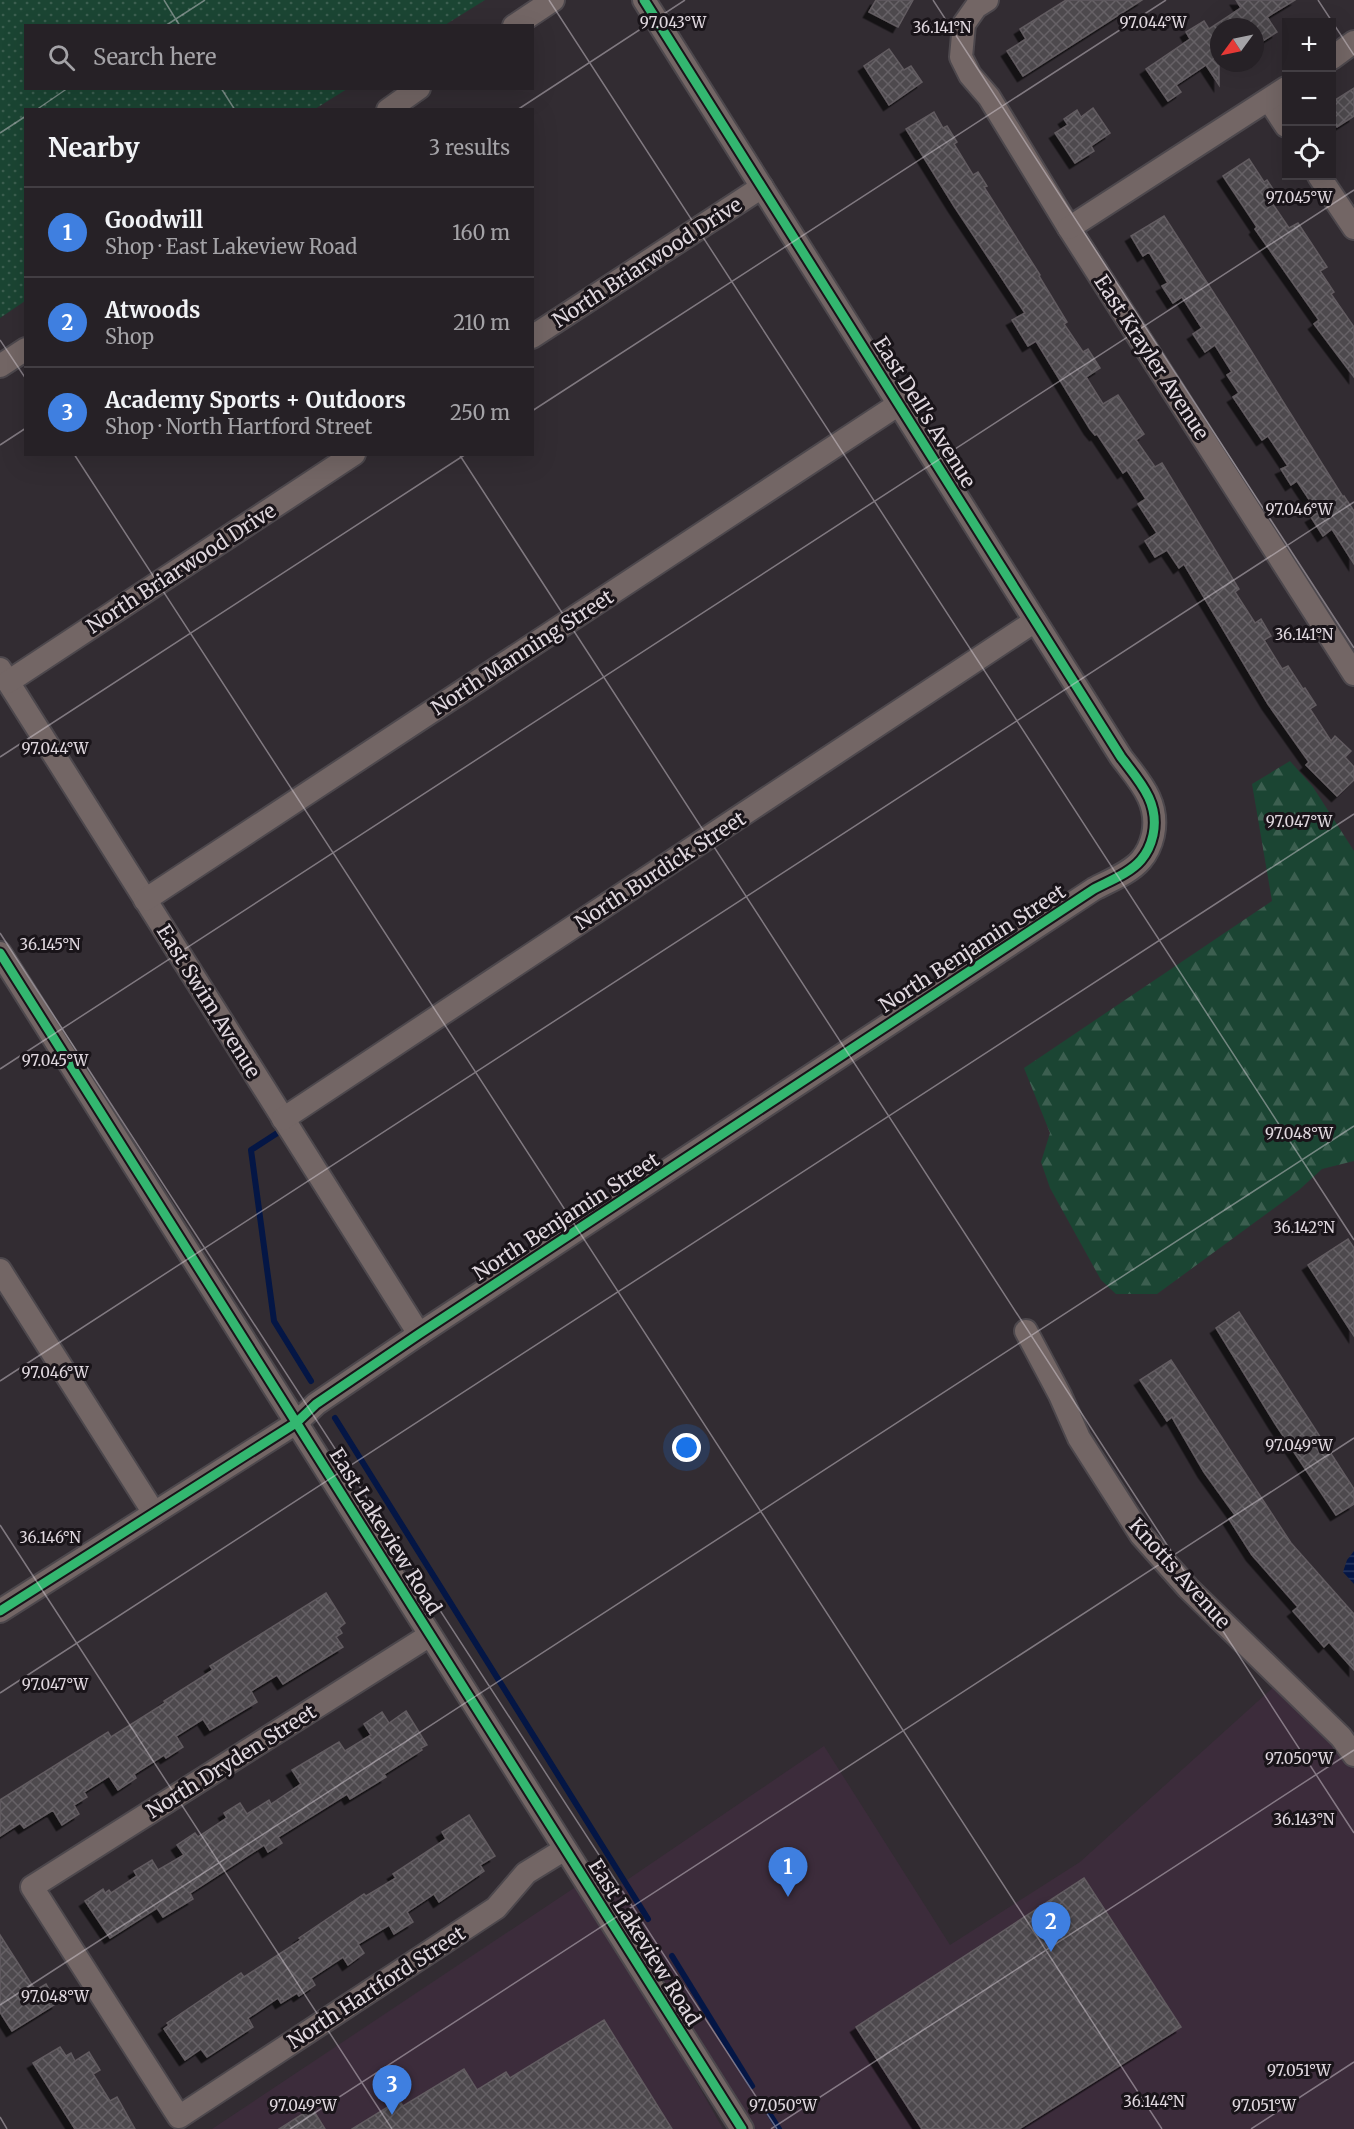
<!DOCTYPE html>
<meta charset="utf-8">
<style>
body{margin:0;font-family:Merriweather,serif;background:#322e32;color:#f1f3f6}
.controls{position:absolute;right:18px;top:18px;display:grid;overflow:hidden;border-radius:0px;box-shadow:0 6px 24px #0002}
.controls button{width:54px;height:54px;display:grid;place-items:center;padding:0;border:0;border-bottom:2px solid #423e43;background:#262126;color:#f1f3f6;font:30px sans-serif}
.compass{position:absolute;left:1210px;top:18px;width:54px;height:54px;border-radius:50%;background:#262126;box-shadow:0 6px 24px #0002;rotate:237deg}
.you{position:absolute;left:687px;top:1448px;width:21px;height:21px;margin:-15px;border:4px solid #fff;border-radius:50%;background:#1a73e8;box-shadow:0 0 0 9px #1a73e833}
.badge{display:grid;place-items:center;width:39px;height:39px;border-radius:50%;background:#2563eb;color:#fff;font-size:20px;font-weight:700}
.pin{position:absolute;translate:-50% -50px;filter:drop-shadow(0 2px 3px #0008)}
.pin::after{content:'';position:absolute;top:32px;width:21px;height:18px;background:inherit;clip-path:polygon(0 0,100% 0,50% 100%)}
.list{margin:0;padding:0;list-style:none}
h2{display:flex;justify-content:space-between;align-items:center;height:78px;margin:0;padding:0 24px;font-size:26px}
h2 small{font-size:20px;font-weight:400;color:#a4a3a7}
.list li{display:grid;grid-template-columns:39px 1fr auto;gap:18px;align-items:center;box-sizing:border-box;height:90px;padding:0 24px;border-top:2px solid #423e43}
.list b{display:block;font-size:22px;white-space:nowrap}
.list p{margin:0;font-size:20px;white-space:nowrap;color:#a4a3a7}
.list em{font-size:20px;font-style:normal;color:#a4a3a7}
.icon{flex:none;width:33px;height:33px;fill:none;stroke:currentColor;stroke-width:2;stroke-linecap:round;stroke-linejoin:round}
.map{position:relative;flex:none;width:1354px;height:2129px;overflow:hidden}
.search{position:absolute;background:#262126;box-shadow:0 6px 24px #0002;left:24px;top:24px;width:510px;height:66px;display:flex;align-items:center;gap:15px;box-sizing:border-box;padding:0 21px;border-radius:0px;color:#a4a3a7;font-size:22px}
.panel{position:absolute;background:#262126;box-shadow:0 6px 24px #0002;left:24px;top:108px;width:510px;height:348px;border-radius:0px}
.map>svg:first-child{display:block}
.built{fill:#3c2c3b}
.grass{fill:url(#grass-dots)}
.forest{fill:url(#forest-firs)}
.water{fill:url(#water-rules)}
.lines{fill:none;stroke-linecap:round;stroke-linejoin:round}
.stream{stroke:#041645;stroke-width:6}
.building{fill:url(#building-cross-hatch);stroke:#625c61;stroke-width:1.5;filter:url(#shadow)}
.minor-casing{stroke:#4d484d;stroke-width:26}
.minor{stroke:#736665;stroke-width:22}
.cycleway-casing{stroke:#191419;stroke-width:13}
.cycleway{stroke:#33b770;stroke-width:9}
.ticks{fill:none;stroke:#e0d8df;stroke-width:1.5;stroke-opacity:0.45}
.labels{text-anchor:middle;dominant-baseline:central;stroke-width:6;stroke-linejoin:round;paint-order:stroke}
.street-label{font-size:20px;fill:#e0d8df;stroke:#191419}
.ticks-label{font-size:15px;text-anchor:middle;fill:#e0d8df;stroke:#191419;stroke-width:6;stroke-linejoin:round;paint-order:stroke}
</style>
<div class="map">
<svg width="1354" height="2129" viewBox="0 0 1354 2129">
<defs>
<pattern id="grass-dots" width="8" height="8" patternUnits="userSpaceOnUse" patternTransform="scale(1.5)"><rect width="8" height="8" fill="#1b4533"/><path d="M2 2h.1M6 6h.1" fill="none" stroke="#3c5f50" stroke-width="1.8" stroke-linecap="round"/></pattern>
<pattern id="forest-firs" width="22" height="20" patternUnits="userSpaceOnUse" patternTransform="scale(1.5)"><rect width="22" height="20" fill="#1b4533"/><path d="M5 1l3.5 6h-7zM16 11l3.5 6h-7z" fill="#3c5f50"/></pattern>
<pattern id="water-rules" width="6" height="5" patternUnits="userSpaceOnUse" patternTransform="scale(1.5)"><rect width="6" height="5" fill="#041645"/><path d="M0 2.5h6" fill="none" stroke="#28375f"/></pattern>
<pattern id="building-cross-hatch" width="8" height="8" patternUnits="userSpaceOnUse" patternTransform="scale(1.5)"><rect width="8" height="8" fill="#4d484d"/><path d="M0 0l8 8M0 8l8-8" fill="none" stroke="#666266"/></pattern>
<filter id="shadow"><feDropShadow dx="-5.5" dy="5.5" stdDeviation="0" flood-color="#0009"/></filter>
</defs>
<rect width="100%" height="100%" fill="#322c32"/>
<g class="built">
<polygon points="1278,1683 1354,1762 1354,2129 748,2129 599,1899 824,1746 950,1945 1080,1862"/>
<polygon points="583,1882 723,2129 212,2129"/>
</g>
<polygon class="grass" points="0,0 485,0 445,25 26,26 26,88 347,89 315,109 26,110 25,301 0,318"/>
<polygon class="forest" points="1290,761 1313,787 1354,851 1354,1161 1322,1169 1299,1190 1157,1294 1116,1294 1101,1280 1050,1188 1041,1162 1050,1133 1024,1068 1272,901 1252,784"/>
<polygon class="water" points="1354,1551 1354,1584 1343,1572 1347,1560"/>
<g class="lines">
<g class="stream">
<polyline points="285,1128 251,1150 274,1321 311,1381"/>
<polyline points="335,1418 648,1919"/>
<polyline points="672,1956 752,2086"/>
<polyline points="769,2113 779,2129"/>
</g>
</g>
<g class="building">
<polygon points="876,0 913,0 898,27 869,12"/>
<polygon points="1066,0 1142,0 1023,76 1007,51 1026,39 1020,29"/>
<polygon points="1236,0 1295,0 1267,17 1277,32 1255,46 1255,27 1219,27 1219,85 1206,65 1176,85 1181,92 1168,101 1146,69 1190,39 1186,32 1204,21 1209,29 1241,8"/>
<polygon points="889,49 904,70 911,66 922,82 889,105 864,66"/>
<polygon points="1354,88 1354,116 1337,127 1332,119 1332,102"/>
<polygon points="1093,108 1110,133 1091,146 1094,151 1075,163 1055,133 1068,125 1064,119 1077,110 1081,117"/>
<polygon points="934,112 943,128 947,126 957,142 954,144 973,175 978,172 987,186 984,187 1040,275 1039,276 1067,322 1064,324 1083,352 1088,349 1100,368 1086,377 1103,404 1118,395 1144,434 1136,440 1155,467 1162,463 1239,589 1235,592 1255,623 1261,619 1271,636 1264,640 1282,669 1288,666 1303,689 1305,688 1316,705 1310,709 1331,741 1335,736 1351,751 1345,757 1354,767 1354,780 1337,796 1306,765 1309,762 1268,704 1184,564 1179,568 1167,550 1155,557 1145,541 1157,533 1138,504 1146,499 1127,470 1123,473 1097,434 1095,435 1090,429 1036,341 1028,346 1012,320 1025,313 954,206 906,129"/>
<polygon points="1249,159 1264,182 1267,180 1277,195 1270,200 1289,228 1298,223 1327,267 1320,271 1334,292 1331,294 1354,327 1354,377 1314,324 1319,320 1255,229 1257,227 1223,176"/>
<polygon points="1164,216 1248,346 1343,497 1344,496 1354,511 1354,564 1332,529 1323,536 1311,517 1318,513 1297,481 1291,485 1281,469 1288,466 1268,436 1262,440 1233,397 1239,393 1227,375 1232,372 1215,345 1205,352 1193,334 1202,328 1182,297 1173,303 1162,286 1168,283 1149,252 1143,256 1131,236"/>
<polygon points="1348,1239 1354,1248 1354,1336 1308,1265"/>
<polygon points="1239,1312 1354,1489 1354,1504 1336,1515 1276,1425 1216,1328"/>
<polygon points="1171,1360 1291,1543 1354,1614 1354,1670 1329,1642 1324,1647 1293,1611 1298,1607 1252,1555 1229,1519 1235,1515 1204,1472 1172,1417 1167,1421 1140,1380"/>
<polygon points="326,1593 345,1623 339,1628 342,1633 336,1637 343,1647 283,1684 277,1675 251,1691 257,1702 210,1730 203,1719 176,1736 183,1747 166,1758 164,1755 134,1774 136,1778 118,1790 109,1776 84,1792 87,1797 74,1805 79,1814 62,1825 53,1810 24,1828 20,1823 0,1836 0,1800 108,1732 111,1737 165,1703 164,1701 213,1670 210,1666"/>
<polygon points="406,1711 427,1745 421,1748 422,1750 384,1774 386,1777 350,1799 347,1794 278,1837 282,1843 268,1852 264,1845 190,1893 193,1899 163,1917 157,1908 110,1938 85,1901 103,1889 105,1893 109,1890 111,1893 137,1876 134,1871 152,1860 158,1870 184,1855 177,1845 195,1833 198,1837 227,1818 224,1813 240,1803 247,1814 269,1800 271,1804 301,1784 292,1770 339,1742 345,1751 371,1735 364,1724 382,1712 389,1723"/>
<polygon points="469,1815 495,1856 480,1865 484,1871 439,1902 434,1894 407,1912 413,1922 394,1934 389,1925 358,1944 364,1953 348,1965 343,1957 311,1978 315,1985 299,1996 297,1993 281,2003 278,1998 248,2018 253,2027 207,2057 201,2049 185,2060 164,2029 169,2025 167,2023 241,1973 244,1977 301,1940 299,1938 364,1894 366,1896 396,1878 393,1874 446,1839 442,1832"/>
<polygon points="1084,1878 1181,2027 1019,2129 922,2129 856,2027"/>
<polygon points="0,1935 32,1985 36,1990 46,1984 57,2003 12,2031 0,2012"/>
<polygon points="604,2020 672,2129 352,2129 399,2100 403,2106 464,2069 477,2090 506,2072 510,2078"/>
<polygon points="60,2047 66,2056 71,2053 75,2061 89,2052 100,2070 93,2074 110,2101 117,2097 135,2129 75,2129 33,2063"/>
<polygon points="312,2108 325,2129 279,2129"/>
</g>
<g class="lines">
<g class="minor-casing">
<g id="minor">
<polyline points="987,0 976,7 964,24 961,57 970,75 989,97 1069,228 1354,674"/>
<polyline points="514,26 553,0"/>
<polyline points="1332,58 1354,42"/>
<polyline points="1269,100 1286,126"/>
<polyline points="388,110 419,88"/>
<polyline points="1319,176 1354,228"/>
<polyline points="1069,228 1286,88"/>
<polyline points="532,337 762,187"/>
<polyline points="0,366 26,349"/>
<polyline points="0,669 419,1334"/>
<polyline points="8,682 354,454"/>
<polyline points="145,900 899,404"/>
<polyline points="0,953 742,2129"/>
<polyline points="283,1119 1035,621"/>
<polyline points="0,1270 154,1513"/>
<polyline points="1026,1331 1060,1395 1079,1438 1141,1535 1188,1588 1341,1737 1354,1755"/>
<path d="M0 1611 296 1423 316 1404 419 1334 1094 889C1109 881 1130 873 1141 860 1147 853 1151 844 1153 835 1160 802 1139 781 1121 757L644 0"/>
<polyline points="430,1635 32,1887 179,2117 496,1908 526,1873 565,1849"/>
</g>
</g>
<use href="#minor" class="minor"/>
<g class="cycleway-casing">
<g id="cycleway">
<polyline points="0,953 742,2129"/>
<path d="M0 1611 296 1423 316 1404 419 1334 1094 889C1109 881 1130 873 1141 860 1147 853 1151 844 1153 835 1160 802 1139 781 1121 757L644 0"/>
</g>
</g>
<use href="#cycleway" class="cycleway"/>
</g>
<path class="ticks" d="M164 0 180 26M549 0 1354 1240M933 0 1354 648M1318 0 1354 55M165 26 205 0M221 88 235 110M36 110 68 88M517 110 685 0M0 133 26 116M0 340 26 379M532 411 1166 0M0 445 26 428M74 454 1162 2129M459 454 1354 1833M0 757 466 454M0 933 777 2129M0 1069 1354 190M0 1381 1354 502M0 1525 392 2129M0 1693 1354 814M0 2005 1354 1126M0 2117 7 2129M290 2129 1354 1438M771 2129 1354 1750M1251 2129 1354 2062"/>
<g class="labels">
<g class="street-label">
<text transform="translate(647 262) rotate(-33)">North Briarwood Drive</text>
<text transform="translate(1152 357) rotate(57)">East Krayler Avenue</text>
<text transform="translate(925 412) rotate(58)">East Dell's Avenue</text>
<text transform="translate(181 568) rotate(-33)">North Briarwood Drive</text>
<text transform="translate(522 652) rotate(-33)">North Manning Street</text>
<text transform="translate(660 870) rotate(-33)">North Burdick Street</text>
<text transform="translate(972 948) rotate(-33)">North Benjamin Street</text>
<text transform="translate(209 1001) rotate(58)">East Swim Avenue</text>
<text transform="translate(566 1216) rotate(-33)">North Benjamin Street</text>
<text transform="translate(386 1531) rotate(58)">East Lakeview Road</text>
<text transform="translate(1180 1573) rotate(48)">Knotts Avenue</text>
<text transform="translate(231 1761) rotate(-32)">North Dryden Street</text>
<text transform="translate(645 1942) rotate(58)">East Lakeview Road</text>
<text transform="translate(376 1987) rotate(-33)">North Hartford Street</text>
</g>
</g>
<g class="ticks-label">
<text x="673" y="28">97.043°W</text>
<text x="1153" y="28">97.044°W</text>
<text x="942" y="33">36.141°N</text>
<text x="1299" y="203">97.045°W</text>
<text x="1299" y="515">97.046°W</text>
<text x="1304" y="640">36.141°N</text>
<text x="55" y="754">97.044°W</text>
<text x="1299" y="827">97.047°W</text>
<text x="50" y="950">36.145°N</text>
<text x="55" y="1066">97.045°W</text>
<text x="1299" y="1139">97.048°W</text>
<text x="1304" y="1233">36.142°N</text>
<text x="55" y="1378">97.046°W</text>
<text x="1299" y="1451">97.049°W</text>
<text x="50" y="1543">36.146°N</text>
<text x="55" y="1690">97.047°W</text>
<text x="1299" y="1764">97.050°W</text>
<text x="1304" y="1825">36.143°N</text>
<text x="55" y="2002">97.048°W</text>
<text x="1299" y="2076">97.051°W</text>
<text x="1154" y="2107">36.144°N</text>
<text x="303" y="2111">97.049°W</text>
<text x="783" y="2111">97.050°W</text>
<text x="1264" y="2111">97.051°W</text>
</g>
</svg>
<div class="controls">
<button>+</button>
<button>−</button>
<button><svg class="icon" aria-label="locate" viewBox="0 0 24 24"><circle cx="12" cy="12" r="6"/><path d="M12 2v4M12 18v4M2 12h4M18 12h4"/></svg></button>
</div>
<svg class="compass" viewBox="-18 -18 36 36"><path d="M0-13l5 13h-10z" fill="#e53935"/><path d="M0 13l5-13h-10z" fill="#a4a3a7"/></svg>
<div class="you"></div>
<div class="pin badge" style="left:788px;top:1897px;background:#3f7fe0">1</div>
<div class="pin badge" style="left:1051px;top:1952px;background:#3f7fe0">2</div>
<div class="pin badge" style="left:392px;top:2115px;background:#3f7fe0">3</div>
<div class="search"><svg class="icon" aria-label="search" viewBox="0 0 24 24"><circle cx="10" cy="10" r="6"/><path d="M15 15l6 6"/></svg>Search here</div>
<section class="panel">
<h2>Nearby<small>3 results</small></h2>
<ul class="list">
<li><span class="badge" style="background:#3f7fe0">1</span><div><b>Goodwill</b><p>Shop · East Lakeview Road</p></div><em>160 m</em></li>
<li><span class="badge" style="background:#3f7fe0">2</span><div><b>Atwoods</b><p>Shop</p></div><em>210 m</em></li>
<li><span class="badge" style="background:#3f7fe0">3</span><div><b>Academy Sports + Outdoors</b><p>Shop · North Hartford Street</p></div><em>250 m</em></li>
</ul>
</section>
</div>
